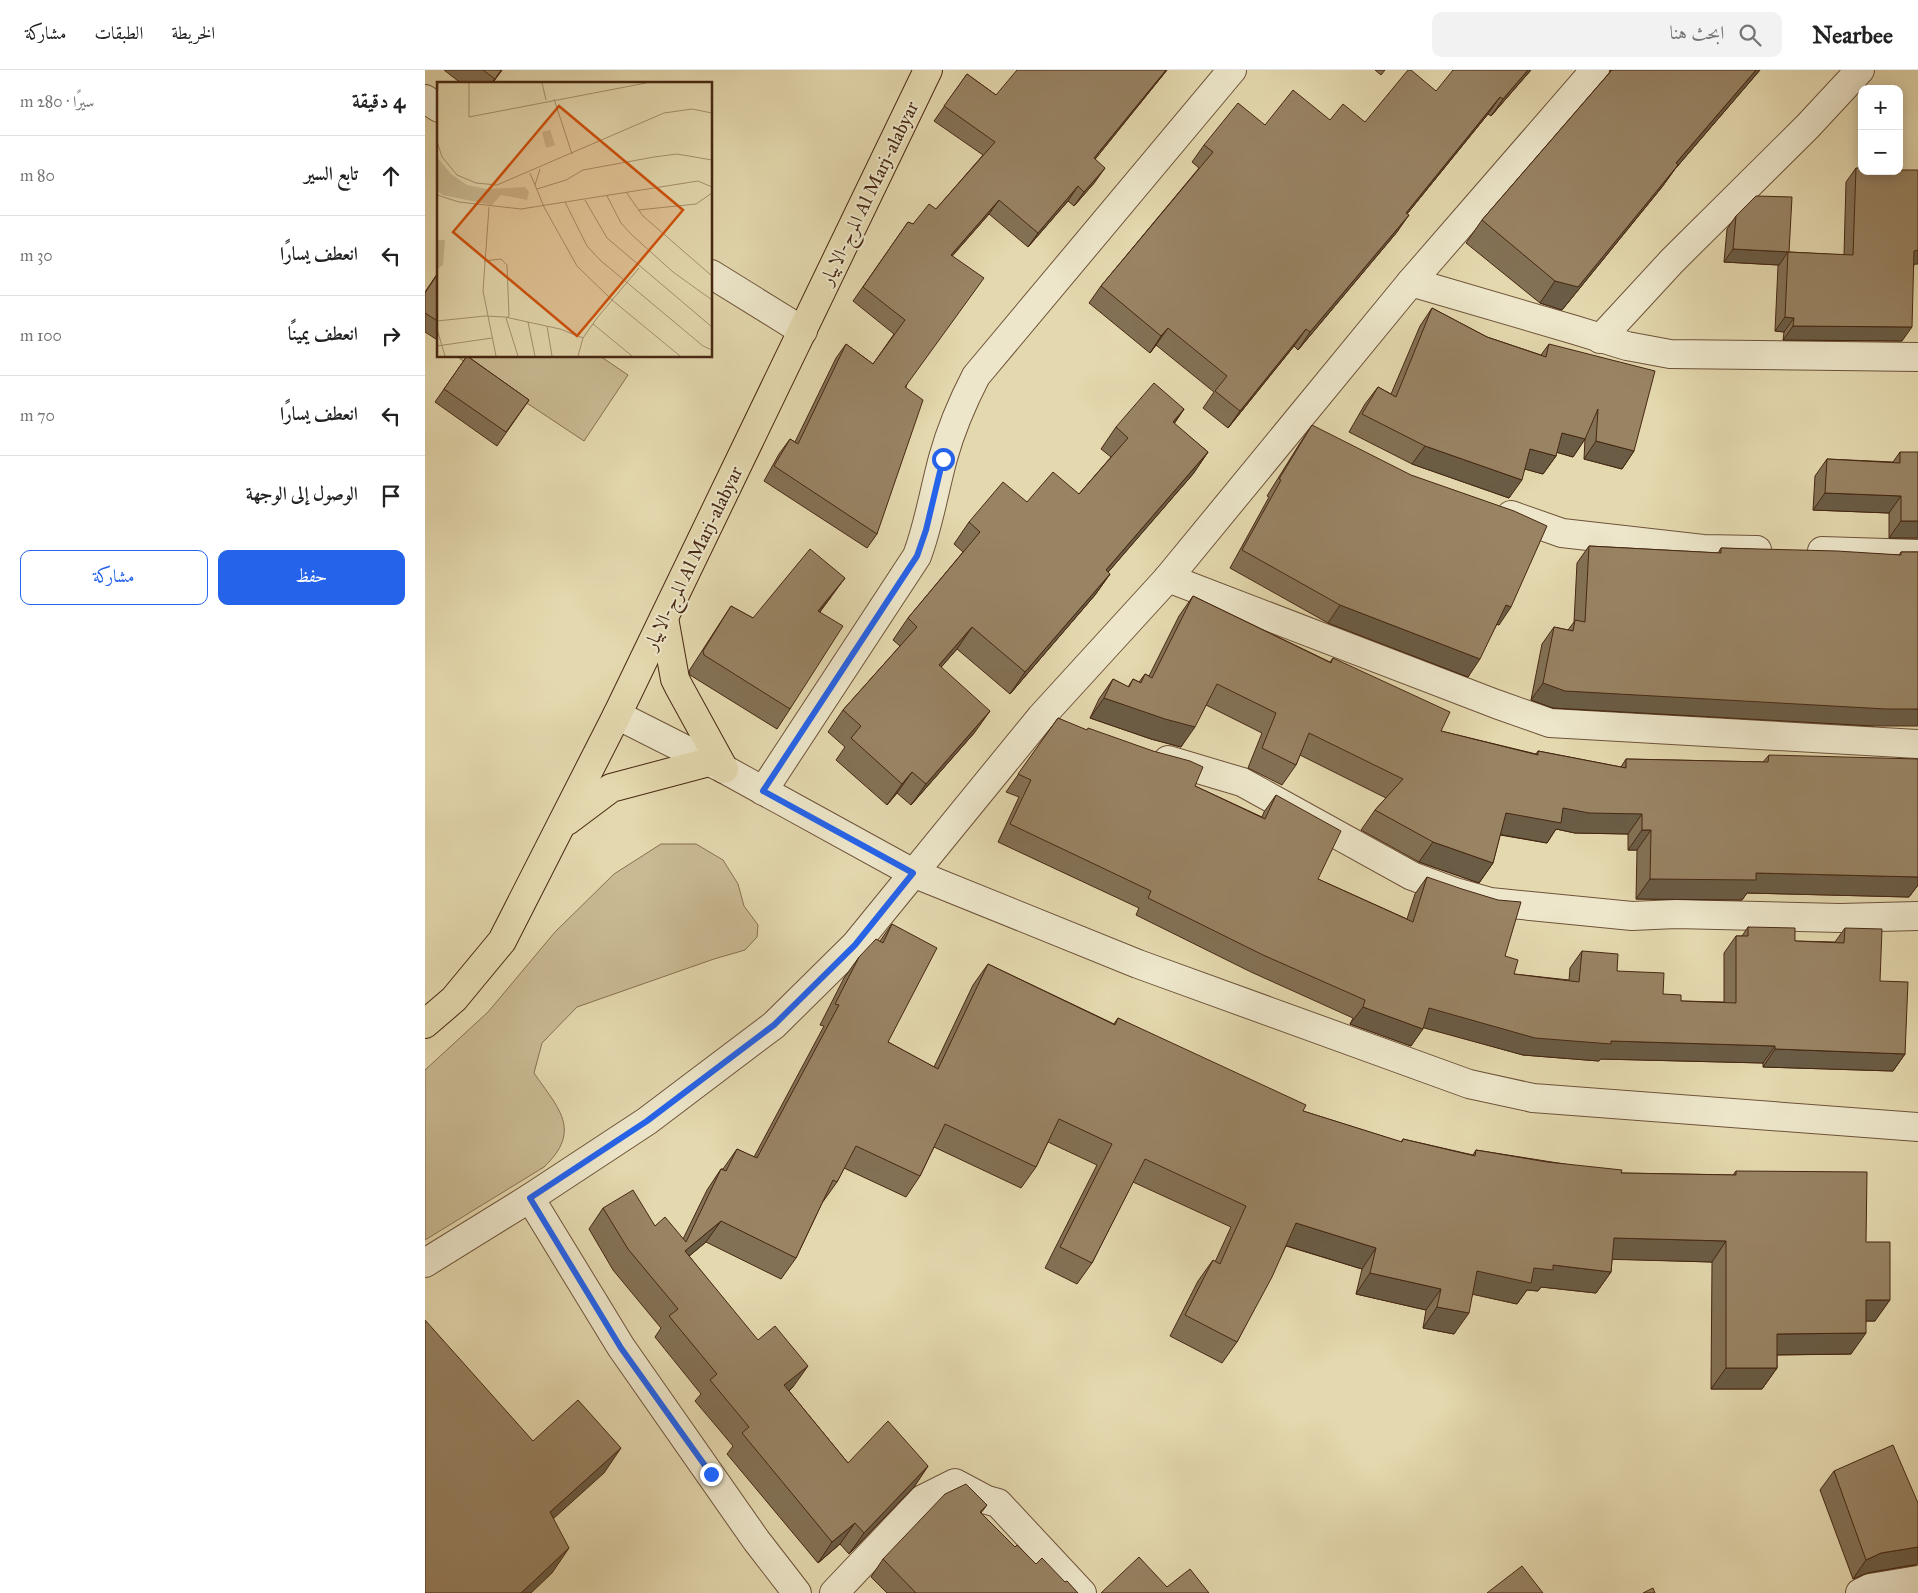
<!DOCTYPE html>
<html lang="ar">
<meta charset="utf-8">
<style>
body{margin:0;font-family:"IM FELL Great Primer",Amiri,serif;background:#f2f2f2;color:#222;direction:rtl}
.controls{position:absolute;right:15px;top:15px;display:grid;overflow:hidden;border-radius:10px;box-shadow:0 2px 12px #0003}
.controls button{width:45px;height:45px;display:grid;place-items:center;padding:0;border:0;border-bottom:1px solid #e0e0e0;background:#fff;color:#222;font:25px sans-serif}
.stop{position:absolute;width:15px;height:15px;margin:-11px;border:4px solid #2563eb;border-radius:50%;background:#fff}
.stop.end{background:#2563eb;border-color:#fff;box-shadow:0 1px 5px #0008}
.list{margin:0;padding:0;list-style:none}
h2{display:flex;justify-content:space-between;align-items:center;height:65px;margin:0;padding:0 20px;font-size:21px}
h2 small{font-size:16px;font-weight:400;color:#767676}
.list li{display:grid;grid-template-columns:32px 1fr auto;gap:15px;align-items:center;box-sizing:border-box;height:80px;padding:0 20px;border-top:1px solid #e0e0e0}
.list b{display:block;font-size:19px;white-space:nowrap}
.list em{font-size:16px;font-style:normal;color:#767676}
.actions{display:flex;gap:10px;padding:15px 20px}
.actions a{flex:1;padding:11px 0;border:1px solid #2563eb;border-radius:10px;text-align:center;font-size:18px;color:#2563eb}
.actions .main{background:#2563eb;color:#fff}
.icon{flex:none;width:28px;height:28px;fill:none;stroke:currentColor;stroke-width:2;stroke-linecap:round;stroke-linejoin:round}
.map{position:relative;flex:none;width:1493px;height:1523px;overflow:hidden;direction:ltr}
header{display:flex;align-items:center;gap:30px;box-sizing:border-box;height:70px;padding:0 25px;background:#fff;border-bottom:1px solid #e0e0e0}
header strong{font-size:24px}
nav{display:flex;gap:28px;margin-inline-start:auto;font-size:18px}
.search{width:350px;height:45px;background:#f2f2f2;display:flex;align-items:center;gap:12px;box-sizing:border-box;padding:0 18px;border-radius:10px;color:#767676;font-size:19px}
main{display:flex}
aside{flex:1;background:#fff}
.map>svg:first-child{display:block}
.green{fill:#c9ba93;stroke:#887052}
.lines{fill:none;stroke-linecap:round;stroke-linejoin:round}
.minor-casing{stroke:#6e5339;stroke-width:30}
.major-casing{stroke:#462712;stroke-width:30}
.minor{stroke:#ede6ca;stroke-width:28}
.major{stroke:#e4d8ae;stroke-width:28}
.wall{fill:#837155;stroke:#462712}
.shaded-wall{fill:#6a5c45;stroke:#462712}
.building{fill:#988363;stroke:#462712}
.route{stroke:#2563eb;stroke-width:6}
.labels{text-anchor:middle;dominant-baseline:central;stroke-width:4;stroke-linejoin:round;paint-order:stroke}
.street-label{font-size:19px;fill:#462712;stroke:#ede6ca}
.inset-road{fill:none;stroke:#a59170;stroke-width:1}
.view{fill:#d0520d;fill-opacity:0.15;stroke:#d0520d;stroke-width:2.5}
.inset-edge{fill:none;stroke:#462712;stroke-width:2.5}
</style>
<header>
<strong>Nearbee</strong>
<div class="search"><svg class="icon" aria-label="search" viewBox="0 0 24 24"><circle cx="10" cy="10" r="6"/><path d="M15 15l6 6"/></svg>ابحث هنا</div>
<nav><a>الخريطة</a><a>الطبقات</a><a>مشاركة</a></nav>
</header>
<main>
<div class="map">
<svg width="1493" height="1523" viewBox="0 0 1493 1523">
<rect width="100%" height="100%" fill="#e4d8ae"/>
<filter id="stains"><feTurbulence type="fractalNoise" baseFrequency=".004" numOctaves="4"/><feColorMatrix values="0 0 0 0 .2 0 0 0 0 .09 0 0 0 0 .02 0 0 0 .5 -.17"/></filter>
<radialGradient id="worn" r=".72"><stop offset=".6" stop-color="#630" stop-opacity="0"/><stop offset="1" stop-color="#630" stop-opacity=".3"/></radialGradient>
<g class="green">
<polygon points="35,286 175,286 203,305 159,371 34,288"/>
<path d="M236 774H271L298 790 313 814 319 836 333 855 332 867 320 880 289 889 152 937 117 973 109 1003C133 1038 158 1060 119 1097L0 1170V1000L63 942 130 862 189 804Z"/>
</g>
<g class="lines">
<g class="minor-casing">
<g id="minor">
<polyline points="0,29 14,38"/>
<polyline points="286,204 378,261"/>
<polyline points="986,212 1150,260 1202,276 1245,284 1493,287"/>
<polyline points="1175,269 1247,191 1383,56 1435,0"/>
<polyline points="1086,445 1137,463 1278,479 1332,480"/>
<polyline points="1397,481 1493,484"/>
<polyline points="743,508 1071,634 1125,653 1493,674"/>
<polyline points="192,645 299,699 488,803 713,894 1044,1014 1108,1028 1493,1057"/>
<polyline points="743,690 817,712 987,806 1030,822 1065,832 1207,846 1251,844 1415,848 1493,846"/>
<path d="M338 721 492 486C504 454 509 421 518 388 526 359 537 333 551 306L807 0"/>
<polyline points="105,1128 196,1277 331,1470 372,1523"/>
<polyline points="0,1193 105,1128 222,1051 349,955 430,875 616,647 743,508 986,212 1170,0"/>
<polyline points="409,1523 498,1429 530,1413 562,1430 573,1433 657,1523"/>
<polyline points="1435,1523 1445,1518 1493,1510"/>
</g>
</g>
<g class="major-casing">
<g id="major">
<polyline points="239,548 250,609 254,617 299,699"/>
<polyline points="142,751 186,718 284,692"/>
<polyline points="0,954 29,929 77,871 192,645 503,0"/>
</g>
</g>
<use href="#minor" class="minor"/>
<use href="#major" class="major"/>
</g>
<g class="wall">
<polygon points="19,0 77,0 67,14 37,14"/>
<polygon points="742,0 670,89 670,112 649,136 643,131 603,177 564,144 527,186 481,317 452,464 442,478 339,411 354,384 365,369 370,372 411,288 421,274 448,294 469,264 428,231 483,152 488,154 511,139 558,85 509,51 542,4 571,25"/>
<polygon points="950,0 960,0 956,5"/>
<polygon points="1106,0 1066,46 1063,44 982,144 972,162 873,280 869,276 803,358 778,338 789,322 731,275 725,283 664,233 676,216 774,98 767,92 779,75 840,55 905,50 940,52 1011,21"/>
<polygon points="1185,0 1335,0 1250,99 1237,117 1137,240 1115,233 1041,173 1057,150 1185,2"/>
<polygon points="1431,98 1489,194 1477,271 1358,270 1359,262 1350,261 1353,196 1354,195 1299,192 1302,159 1311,146 1364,182 1419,185 1421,112"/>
<polygon points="14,201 14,271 0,262 0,222"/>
<polygon points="1007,238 1062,267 1116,285 1124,274 1209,381 1197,399 1159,389 1160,369 1148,387 1131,382 1131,386 1118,404 1100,399 1084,428 987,394 924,362 940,334 953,317 966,324 995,256"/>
<polygon points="42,286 104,330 72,376 10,332"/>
<polygon points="759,339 749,354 783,382 768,404 683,502 685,504 670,525 585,624 532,579 516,597 550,662 486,735 472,723 462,735 411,690 420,677 403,662 418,640 475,576 468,570 483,548 538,482 529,474 544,452 602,432 654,424 686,387 676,379 691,357"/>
<polygon points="887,355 1074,555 1072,554 1043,607 903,553 805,498 844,427 842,426 875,373"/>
<polygon points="1475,382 1493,468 1464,468 1464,443 1388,440 1390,406 1402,389 1468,392"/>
<polygon points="1164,476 1293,483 1296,478 1474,485 1476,482 1493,482 1449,656 1128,638 1106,630 1117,574 1129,557 1143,560 1149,552 1152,493"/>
<polygon points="768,526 905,592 908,588 1016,661 1111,684 1113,681 1196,697 1201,689 1338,692 1344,685 1493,807 1493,815 1484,827 1322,823 1317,830 1211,829 1212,780 1203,780 1203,764 1150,763 1131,759 1122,773 1075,765 1068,793 1054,813 994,792 936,760 950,740 961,728 875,685 871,695 857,715 823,698 837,663 781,635 756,677 726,669 665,648 674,629 688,609 703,617 708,609 714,612 720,604 724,606 754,546"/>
<polygon points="406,527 395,542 365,639 352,659 265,605 264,601 293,556 306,536 328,548"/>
<polygon points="633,648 770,716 837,747 839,742 851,725 893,809 982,849 990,824 1002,807 1080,886 1089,904 1144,910 1145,898 1157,881 1192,901 1238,924 1256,931 1299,932 1299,883 1311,866 1317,866 1323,857 1370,871 1410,872 1420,858 1455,911 1480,984 1468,1001 1338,997 1338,993 1176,989 1174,991 1098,985 998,957 986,976 925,954 928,948 826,902 711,845 714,838 573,772 594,727 581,722"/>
<polygon points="467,854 463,972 509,997 548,915 563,894 689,954 693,948 878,1041 976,1072 978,1069 1048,1085 1051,1080 1196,1103 1308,1105 1311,1101 1441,1172 1450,1251 1441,1251 1426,1284 1352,1285 1352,1298 1337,1319 1286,1319 1287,1192 1187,1189 1186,1202 1171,1223 1116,1217 1113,1221 1102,1220 1092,1234 1048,1224 1029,1264 998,1258 1001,1240 931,1224 937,1199 861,1176 812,1272 797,1293 745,1266 773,1211 788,1190 790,1192 806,1157 708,1112 667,1193 652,1214 620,1198 672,1095 623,1072 611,1097 596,1118 509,1077 495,1106 481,1127 419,1098 412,1112 397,1133 371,1188 356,1209 281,1172 264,1186 368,1317 364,1321 423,1393 503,1396 489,1417 424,1484 415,1474 393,1493 302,1384 308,1376 270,1331 276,1324 230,1267 236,1258 188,1200 164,1159 178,1138 230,1156 258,1169 282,1120 296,1099 298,1099 312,1079 329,1087 399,956 395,955 419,908 434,887 455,871"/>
<polygon points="1409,1401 1491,1495 1442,1503 1428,1509 1395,1420"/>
<polygon points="562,1435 556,1443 590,1477 611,1494 640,1512 653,1523 462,1523 446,1507 458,1489"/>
</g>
<g class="shaded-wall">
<polygon points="76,0 77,0 66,14"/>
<polygon points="741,0 742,0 659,103 669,88"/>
<polygon points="1103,0 1106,0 1066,46 1078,29"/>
<polygon points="1331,0 1335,0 1250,99 1237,117 1137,240 1115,233 1130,211 1251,93"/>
<polygon points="1075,27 1063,44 969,160 981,143"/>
<polygon points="680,98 670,112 649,136 659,122"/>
<polygon points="653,116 643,131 603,177 613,163"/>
<polygon points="574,130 564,144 516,199 526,185"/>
<polygon points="984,145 972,162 873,280 885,262"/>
<polygon points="1308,179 1364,182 1363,182 1354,195 1299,192"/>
<polygon points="1493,180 1493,194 1479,195 1489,181"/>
<polygon points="1360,247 1369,248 1359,262 1350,261"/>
<polygon points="1368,256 1487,257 1477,271 1358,270"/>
<polygon points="743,258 731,275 725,283 736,266"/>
<polygon points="881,259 869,276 803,358 815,341"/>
<polygon points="759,339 744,361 748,352"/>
<polygon points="1137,363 1160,369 1148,387 1124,380"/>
<polygon points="1171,371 1209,381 1197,399 1159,389"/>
<polygon points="1000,376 1097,410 1084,428 987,394"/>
<polygon points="1105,379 1131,386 1118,404 1092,397"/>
<polygon points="783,382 768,404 666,522 681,500"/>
<polygon points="1400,423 1476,426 1464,443 1388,440"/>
<polygon points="1476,451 1493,451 1493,468 1464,468"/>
<polygon points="685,504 670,525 585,624 600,602"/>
<polygon points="420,508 406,527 380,560 393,541"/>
<polygon points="915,535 1055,589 1043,607 903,553"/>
<polygon points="1081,535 1086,537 1074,555 1069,553"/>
<polygon points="547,557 532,579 499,617 514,595"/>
<polygon points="1118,613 1493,639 1493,656 1449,656 1128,638 1106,630"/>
<polygon points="679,628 770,657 756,677 726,669 665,648"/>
<polygon points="565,641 550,662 486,735 501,714"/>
<polygon points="487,702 472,723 462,735 477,714"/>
<polygon points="1138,738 1217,744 1203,764 1150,763 1131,759 1122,773 1067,763 1081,743"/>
<polygon points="1217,760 1226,760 1212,780 1203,780"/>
<polygon points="1008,772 1068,793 1054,813 994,792"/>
<polygon points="1331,803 1493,807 1493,815 1484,827 1322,823 1317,830 1211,829 1225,809"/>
<polygon points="938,937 998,959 986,976 925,954"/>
<polygon points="1004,938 1186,971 1350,976 1338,993 1176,989 1174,991 1098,985 992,956"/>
<polygon points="1350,979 1480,984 1468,1001 1338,997"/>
<polygon points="296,1151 281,1172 245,1202 260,1181"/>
<polygon points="871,1153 951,1178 937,1199 856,1174"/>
<polygon points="1189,1168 1301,1171 1287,1192 1175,1189"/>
<polygon points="1128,1195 1186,1202 1171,1223 1116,1217 1113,1221 1102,1220 1092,1234 1037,1222 1052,1201 1109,1198"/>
<polygon points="945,1203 1016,1219 1001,1240 931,1224"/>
<polygon points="1441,1230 1465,1230 1450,1251 1427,1251"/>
<polygon points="1012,1237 1044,1243 1029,1264 998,1258"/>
<polygon points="1441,1263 1426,1284 1337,1285 1352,1264"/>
<polygon points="383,1296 368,1317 345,1336 359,1315"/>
<polygon points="1301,1298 1352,1298 1337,1319 1286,1319"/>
<polygon points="196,1378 179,1403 108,1467 125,1442"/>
<polygon points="503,1396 489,1417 424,1484 439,1463"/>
<polygon points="430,1453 415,1474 393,1493 407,1472"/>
<polygon points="1493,1477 1493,1494 1442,1503 1428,1509 1441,1490 1456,1483"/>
<polygon points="144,1478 127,1503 106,1523 96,1523"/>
</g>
<g class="building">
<polygon points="58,0 76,0 70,9"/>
<polygon points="592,0 741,0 669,88 680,98 659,122 653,116 613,163 574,130 526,185 559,208 480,317 498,330 452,464 349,396 365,369 373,374 421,274 448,294 480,250 438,217 483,152 488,154 504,134 511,139 570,72 519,36 542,4 571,25"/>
<polygon points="983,0 986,0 1011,21 1028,0 1103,0 1078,29 1075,27 981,143 984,145 885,262 881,259 815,341 790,321 802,306 743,258 736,266 676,216 788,82 779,75 813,33 840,55 868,20 905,50 918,34 940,52"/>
<polygon points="1187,0 1331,0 1251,93 1253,95 1153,217 1130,211 1057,150"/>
<polygon points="1431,98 1437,98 1437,101 1474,101 1474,100 1493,100 1493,180 1489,181 1487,257 1368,256 1369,248 1360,247 1363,182 1428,185"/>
<polygon points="1331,126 1367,127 1364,182 1308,179 1311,146"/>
<polygon points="14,202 14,252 0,243 0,223"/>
<polygon points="1007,238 1062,267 1121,287 1124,274 1230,301 1209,381 1171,371 1173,339 1160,369 1137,363 1131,386 1105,379 1097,410 1000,376 937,344 953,317 971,327"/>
<polygon points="42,286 104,330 81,362 19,319"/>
<polygon points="729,313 759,339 748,352 783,382 681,500 685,504 600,602 547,557 514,595 565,641 501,714 487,702 477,714 426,668 436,656 418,640 492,557 483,548 555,462 544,452 578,412 602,432 628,402 654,424 703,368 691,357"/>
<polygon points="887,355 986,405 1089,441 1122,456 1086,537 1081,535 1055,589 915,535 817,480 856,410 854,409"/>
<polygon points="1475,382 1493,382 1493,451 1476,451 1476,426 1400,423 1402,389 1475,393"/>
<polygon points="1164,476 1296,483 1296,478 1412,481 1476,485 1476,482 1493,482 1493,639 1461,639 1140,621 1118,613 1129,557 1148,561 1150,550 1160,552"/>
<polygon points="385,479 420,508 393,541 418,556 365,639 279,585 278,581 306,536 328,548"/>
<polygon points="768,526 906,593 908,588 1025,642 1016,661 1113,685 1113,681 1201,698 1201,689 1343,692 1344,685 1493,689 1493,807 1331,803 1331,810 1225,809 1226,760 1217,760 1217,744 1164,743 1138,738 1136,753 1081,743 1068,793 1008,772 950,740 978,709 884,663 871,695 837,678 851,643 792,614 770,657 740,649 679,628 688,609 704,617 708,609 716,613 720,604 727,608"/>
<polygon points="633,648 662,660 663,658 728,681 765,691 778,697 770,716 840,749 851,725 916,761 893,809 988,852 1002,807 1037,819 1073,830 1096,832 1080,886 1093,890 1089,904 1154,912 1157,881 1193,884 1192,901 1239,903 1238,924 1256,925 1256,931 1311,933 1311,866 1323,866 1323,857 1370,858 1370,871 1419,873 1420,858 1457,859 1455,911 1483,912 1480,984 1350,979 1350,976 1186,971 1186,974 1110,968 1004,938 998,959 938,937 940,930 838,885 723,828 726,821 585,754 606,710 593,704"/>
<polygon points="467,854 512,878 463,972 513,999 563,894 690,955 693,948 881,1035 878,1041 977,1072 978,1069 1050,1086 1051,1080 1122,1092 1197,1100 1196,1103 1311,1105 1311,1101 1442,1102 1441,1172 1465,1172 1465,1230 1441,1230 1441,1263 1352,1264 1352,1298 1301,1298 1301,1171 1189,1168 1186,1202 1128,1195 1128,1200 1109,1198 1106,1213 1052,1201 1044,1243 1012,1237 1016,1219 945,1203 951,1178 871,1153 847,1207 812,1272 760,1245 788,1190 795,1194 821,1136 720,1089 667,1193 635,1177 687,1074 634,1049 611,1097 520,1054 495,1106 431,1076 412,1112 408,1110 371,1188 296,1151 260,1181 333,1270 350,1256 383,1296 359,1315 423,1393 463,1351 503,1396 439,1463 430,1453 407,1472 317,1363 324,1357 285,1310 292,1304 244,1246 253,1239 203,1179 178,1138 208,1120 230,1156 240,1147 261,1172 296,1099 301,1101 312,1079 332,1088 414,935 410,934 434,887 451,869 458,873"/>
<polygon points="0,1250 108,1371 153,1330 196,1378 125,1442 144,1478 96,1523 0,1523"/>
<polygon points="1468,1375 1493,1433 1493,1477 1456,1483 1441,1490 1409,1401"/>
<polygon points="541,1414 562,1435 555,1442 590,1477 592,1475 611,1494 617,1488 640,1512 642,1511 653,1523 491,1523 458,1489 520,1424"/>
<polygon points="714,1487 742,1517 765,1499 784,1523 676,1523"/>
<polygon points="1097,1496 1118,1523 1062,1523"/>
<polygon points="1228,1518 1230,1523 1218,1523"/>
</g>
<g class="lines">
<polyline class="route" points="286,1404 196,1278 105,1128 222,1051 349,955 430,875 488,803 338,721 492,486 501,460 518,389"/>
</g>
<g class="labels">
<g class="street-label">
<text transform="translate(444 123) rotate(-64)">المرج-الابيار Al Marj-alabyar</text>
<text transform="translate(268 488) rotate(-64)">المرج-الابيار Al Marj-alabyar</text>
</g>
</g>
<g transform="translate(12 12)">
<rect width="275" height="275" fill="#e4d8ae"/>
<path d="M113 48 118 63 109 66 105 50ZM0 75 14 92 30 103 50 107 88 105 92 110 90 118 64 113 55 123 5 113 0 108ZM0 158H8L6 183 0 187Z" fill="#c9ba93"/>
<path class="inset-road" d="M32 1V35L209 1M105 1 109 18M0 17 1 1M117 17 135 72M0 59 5 75 20 93 39 101 60 103 227 31 255 27 275 31M93 91 107 125 140 184 175 218 243 274M98 103 103 87M100 107 129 98 146 88 217 75 240 72 275 78M189 110 206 134 275 194M0 113 22 120 84 127 261 99 275 105M170 114 184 141 195 153 236 190 275 218M148 118 170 156 275 245M128 120 150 164 163 178 266 264 275 268M52 125 46 209 59 274M201 128 259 122 275 111M47 179 64 177 70 183 72 234 69 236 81 274M0 239 48 234 68 235 123 247 146 256M91 240 98 274M156 242 195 274M110 244 115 274M0 247 8 274M0 264 55 256M141 274 146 256 160 236 202 186"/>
<path class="view" d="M122 24 246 128 140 254 16 150Z"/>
<rect width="275" height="275" class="inset-edge"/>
</g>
<rect width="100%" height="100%" filter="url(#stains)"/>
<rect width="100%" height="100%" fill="url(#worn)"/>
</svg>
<div class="controls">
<button>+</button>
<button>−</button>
</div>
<div class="stop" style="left:518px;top:389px"></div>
<div class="stop end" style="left:286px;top:1404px"></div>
</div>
<aside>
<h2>4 دقيقة<small>سيرًا · 280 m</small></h2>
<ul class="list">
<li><svg class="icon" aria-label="ahead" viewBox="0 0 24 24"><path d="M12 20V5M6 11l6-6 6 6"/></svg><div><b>تابع السير</b></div><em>80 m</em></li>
<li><svg class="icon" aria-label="left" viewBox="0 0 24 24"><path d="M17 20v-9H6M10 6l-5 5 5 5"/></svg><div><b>انعطف يسارًا</b></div><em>30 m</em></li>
<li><svg class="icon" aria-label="right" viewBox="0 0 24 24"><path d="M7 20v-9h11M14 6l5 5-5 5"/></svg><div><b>انعطف يمينًا</b></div><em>100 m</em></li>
<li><svg class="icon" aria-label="left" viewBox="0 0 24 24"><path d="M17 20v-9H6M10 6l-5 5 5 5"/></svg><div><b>انعطف يسارًا</b></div><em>70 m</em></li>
<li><svg class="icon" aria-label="arrive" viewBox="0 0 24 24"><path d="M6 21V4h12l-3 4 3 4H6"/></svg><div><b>الوصول إلى الوجهة</b></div></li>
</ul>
<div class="actions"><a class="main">حفظ</a><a>مشاركة</a></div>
</aside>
</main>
